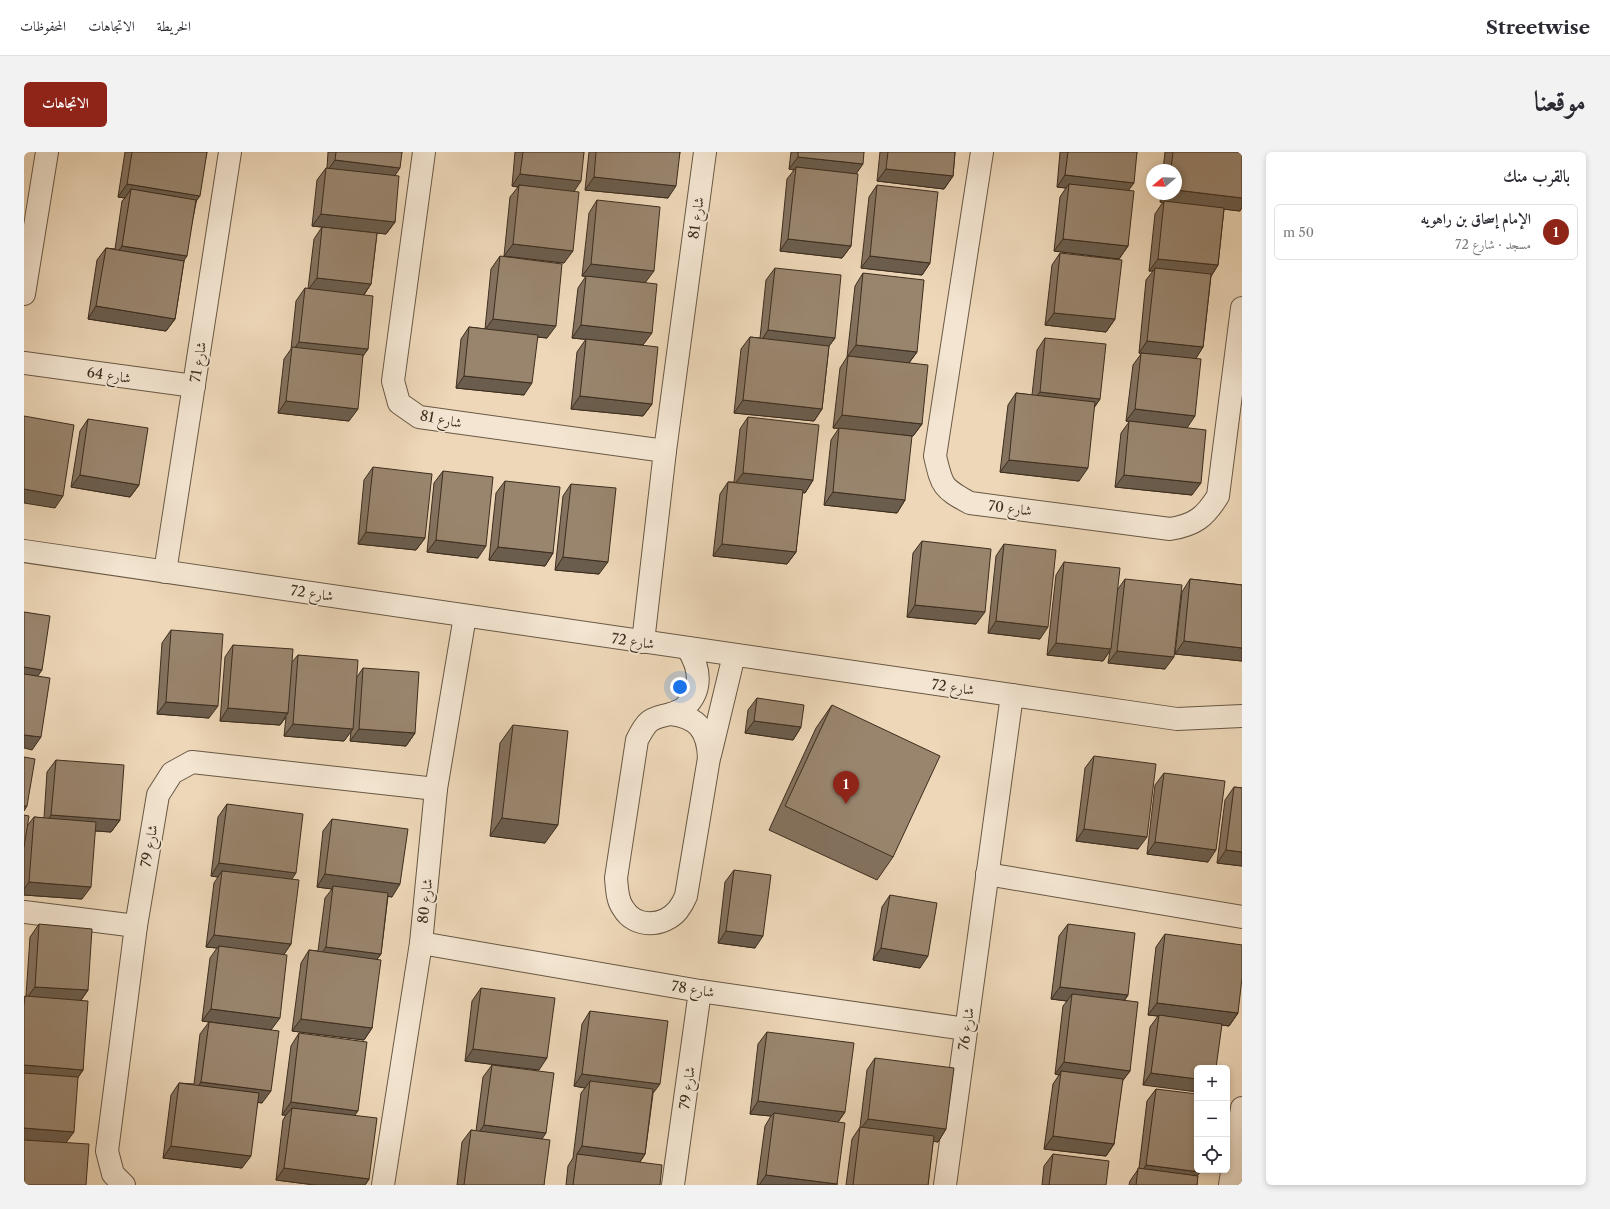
<!DOCTYPE html>
<html lang="ar">
<meta charset="utf-8">
<style>
body{margin:0;font-family:"Libre Caslon Text",Amiri,serif;background:#f2f2f3;color:#2b2b33;direction:rtl}
.controls{position:absolute;right:12px;bottom:12px;display:grid;overflow:hidden;border-radius:6px;box-shadow:0 2px 6px #0003}
.controls button{width:36px;height:36px;display:grid;place-items:center;padding:0;border:0;border-bottom:1px solid #e1e1e2;background:#fff;color:#2b2b33;font:20px sans-serif}
.compass{position:absolute;left:1122px;top:12px;width:36px;height:36px;border-radius:50%;background:#fff;box-shadow:0 2px 6px #0003;rotate:251deg}
.you{position:absolute;left:656px;top:535px;width:14px;height:14px;margin:-10px;border:3px solid #fff;border-radius:50%;background:#1a73e8;box-shadow:0 0 0 6px #1a73e833}
.badge{display:grid;place-items:center;width:26px;height:26px;border-radius:50%;background:#8f2418;color:#fff;font-size:13px;font-weight:700}
.pin{position:absolute;translate:-50% -33px;filter:drop-shadow(0 1px 2px #0008)}
.pin::after{content:'';position:absolute;top:21px;width:14px;height:12px;background:inherit;clip-path:polygon(0 0,100% 0,50% 100%)}
.list{margin:0;padding:0;list-style:none}
h2{display:flex;justify-content:space-between;align-items:center;height:52px;margin:0;padding:0 16px;font-size:17px}
h2 small{font-size:13px;font-weight:400;color:#7c7c81}
.list li{display:grid;grid-template-columns:26px 1fr auto;gap:12px;align-items:center;box-sizing:border-box;height:56px;margin:0 8px 8px;padding:0 8px;border:1px solid #e1e1e2;border-radius:6px}
.list b{display:block;font-size:15px;white-space:nowrap}
.list p{margin:0;font-size:13px;white-space:nowrap;color:#7c7c81}
.list em{font-size:13px;font-style:normal;color:#7c7c81}
.icon{flex:none;width:22px;height:22px;fill:none;stroke:currentColor;stroke-width:2;stroke-linecap:round;stroke-linejoin:round}
.map{position:relative;flex:none;width:1218px;height:1033px;overflow:hidden;direction:ltr;border-radius:6px}
header{display:flex;align-items:center;gap:24px;box-sizing:border-box;height:56px;padding:0 20px;background:#fff;border-bottom:1px solid #e1e1e2}
header strong{font-size:19px}
nav{display:flex;gap:22px;margin-inline-start:auto;font-size:14px}
.intro{display:flex;align-items:center;justify-content:space-between;box-sizing:border-box;height:96px;padding:0 24px}
h1{margin:0;font-size:28px}
.button{padding:10px 18px;border-radius:6px;background:#8f2418;color:#fff;font-size:14px;font-weight:700}
main{display:flex;gap:24px;padding:0 24px}
aside{flex:1;background:#fff;border-radius:6px;box-shadow:0 2px 6px #0003}
.map>svg:first-child{display:block}
.lines{fill:none;stroke-linecap:round;stroke-linejoin:round}
.minor-casing{stroke:#695844;stroke-width:24}
.minor{stroke:#f3e5d1;stroke-width:22}
.wall{fill:#84725f;stroke:#3d2d1e}
.shaded-wall{fill:#6b5d4d;stroke:#3d2d1e}
.building{fill:#99856e;stroke:#3d2d1e}
.labels{text-anchor:middle;dominant-baseline:central;stroke-width:3.5;stroke-linejoin:round;paint-order:stroke}
.street-label{font-size:14px;fill:#3d2d1e;stroke:#f3e5d1}
</style>
<header>
<strong>Streetwise</strong>
<nav><a>الخريطة</a><a>الاتجاهات</a><a>المحفوظات</a></nav>
</header>
<div class="intro"><h1>موقعنا</h1><a class="button">الاتجاهات</a></div>
<main>
<aside>
<h2>بالقرب منك<small></small></h2>
<ul class="list">
<li><span class="badge">1</span><div><b>الإمام إسحاق بن راهويه</b><p>مسجد · شارع 72</p></div><em>50 m</em></li>
</ul>
</aside>
<div class="map">
<svg width="1218" height="1033" viewBox="0 0 1218 1033">
<rect width="100%" height="100%" fill="#edd7b8"/>
<filter id="stains"><feTurbulence type="fractalNoise" baseFrequency=".005" numOctaves="4"/><feColorMatrix values="0 0 0 0 .2 0 0 0 0 .09 0 0 0 0 .02 0 0 0 .5 -.17"/></filter>
<radialGradient id="worn" r=".72"><stop offset=".6" stop-color="#630" stop-opacity="0"/><stop offset="1" stop-color="#630" stop-opacity=".3"/></radialGradient>
<g class="lines">
<g class="minor-casing">
<g id="minor">
<polyline points="400,0 369,229 375,251 395,265 641,299"/>
<path d="M958 0 911 304C918 334 918 336 946 351L1146 377C1171 373 1181 365 1194 344L1218 156"/>
<polyline points="0,142 23,0"/>
<polyline points="0,211 170,234"/>
<polyline points="0,399 1153,567 1218,564"/>
<polyline points="141,420 206,0"/>
<polyline points="619,490 641,299 681,0"/>
<path d="M647 562C674 565 684 579 685 606L662 744C660 749 657 754 654 758 640 775 611 777 599 756 593 748 593 736 592 726L613 588C623 569 625 566 647 562Z"/>
<path d="M647 562C652 560 658 558 661 555 679 538 676 516 664 497"/>
<polyline points="686,603 710,503"/>
<polyline points="963,722 1218,765"/>
<polyline points="0,760 112,774"/>
<polyline points="397,791 676,839 942,877"/>
<polyline points="100,1033 89,1022 83,999 112,774 134,643 148,621 168,610 412,637"/>
<polyline points="359,1033 397,791 412,637 441,464"/>
<polyline points="649,1033 676,839"/>
<polyline points="921,1033 988,543"/>
<polyline points="1206,1033 1218,956"/>
</g>
</g>
<use href="#minor" class="minor"/>
</g>
<g class="wall">
<polygon points="101,0 183,0 172,51 160,109 151,167 142,179 64,167 73,108 82,96 91,97 98,49 101,46 94,45"/>
<polygon points="304,0 378,0 371,24 371,70 362,82 353,81 347,132 340,143 344,197 339,203 325,269 254,261 260,207 267,197 272,149 281,136 284,137 290,87 298,75 288,74 293,28 302,16 303,16"/>
<polygon points="491,0 560,0 550,39 540,111 480,104 486,45 494,35 488,34"/>
<polygon points="565,0 656,0 644,46 561,38"/>
<polygon points="767,0 840,0 832,21 827,94 818,106 756,99 763,27 770,18 765,17"/>
<polygon points="856,0 931,0 929,24 920,37 853,29"/>
<polygon points="1036,0 1113,0 1104,39 1104,94 1095,107 1030,99 1036,45 1042,36 1033,35"/>
<polygon points="1141,0 1218,0 1218,55 1216,59 1200,57 1194,113 1187,124 1179,195 1171,207 1163,275 1168,343 1091,335 1097,281 1105,270 1102,269 1109,213 1117,202 1115,201 1122,128 1129,119 1125,119 1131,62 1139,50 1136,50 1137,42 1152,42 1152,18 1139,18"/>
<polygon points="853,33 906,111 898,123 837,116 845,45"/>
<polygon points="573,48 621,130 619,193 548,186 554,136 562,124 558,124 565,61"/>
<polygon points="1036,101 1091,167 1082,180 1021,173 1028,113"/>
<polygon points="476,104 523,186 513,185 500,243 432,236 437,187 445,175 461,177 467,117"/>
<polygon points="751,116 811,186 805,194 798,257 790,269 710,261 717,197 726,185 736,186 742,128"/>
<polygon points="839,121 893,200 885,211 898,272 889,284 846,280 881,348 873,361 800,353 807,288 815,276 809,276 816,216 823,205 831,134"/>
<polygon points="1021,186 1076,247 1070,255 1055,329 976,320 984,253 992,241 1008,243 1013,198"/>
<polygon points="562,187 628,252 619,264 547,257 553,200"/>
<polygon points="724,265 789,328 781,341 778,340 772,400 763,412 689,404 696,342 704,330 710,330 716,277"/>
<polygon points="64,267 115,333 106,345 47,335 56,279"/>
<polygon points="349,315 401,386 392,398 334,392 340,328"/>
<polygon points="419,319 454,406 403,400 410,331"/>
<polygon points="481,329 529,401 521,414 465,408 472,341"/>
<polygon points="547,332 575,422 531,418 539,344"/>
<polygon points="898,389 952,472 883,465 889,401"/>
<polygon points="980,392 1016,487 964,481 972,404"/>
<polygon points="1040,410 1094,437 1101,427 1141,517 1084,511 1086,499 1079,509 1023,503 1032,423"/>
<polygon points="1166,427 1218,433 1218,509 1151,502 1158,440"/>
<polygon points="147,478 185,566 133,562 138,491"/>
<polygon points="209,493 268,510 274,503 333,525 339,516 391,581 382,594 326,589 327,579 320,589 260,584 262,565 256,573 196,569 201,505"/>
<polygon points="733,546 777,575 769,588 721,581 724,558"/>
<polygon points="808,553 869,705 853,728 745,678 792,576"/>
<polygon points="489,573 521,691 466,684 476,591"/>
<polygon points="1070,604 1114,697 1052,689 1061,616"/>
<polygon points="32,608 96,668 87,680 71,679 58,747 0,743 0,663 3,674 10,665 20,666 23,620"/>
<polygon points="1140,621 1184,710 1123,702 1131,633"/>
<polygon points="1210,635 1218,636 1218,714 1193,711 1201,648"/>
<polygon points="203,652 267,728 267,792 260,802 247,878 238,951 233,950 218,1016 139,1006 147,943 155,931 170,932 176,882 185,870 178,869 186,806 193,796 182,795 190,731 194,725 187,724 194,665"/>
<polygon points="308,667 368,745 364,744 357,802 353,807 348,876 340,888 268,879 277,811 285,798 294,799 301,746 308,737 293,735 299,679"/>
<polygon points="710,718 731,796 694,791 701,730"/>
<polygon points="866,743 896,816 849,808 858,755"/>
<polygon points="15,772 64,838 57,848 59,918 54,925 0,1033 0,845 1,844 2,844 6,785"/>
<polygon points="1044,772 1104,843 1100,849 1106,919 1098,929 1090,992 1082,1004 1020,997 1029,932 1035,923 1031,922 1039,854 1043,849 1027,847 1035,784"/>
<polygon points="1141,782 1214,861 1205,874 1198,873 1119,933 1126,875 1134,864 1124,863 1132,795"/>
<polygon points="457,836 515,918 441,909 448,849"/>
<polygon points="566,859 629,942 621,1002 616,1010 636,1033 542,1033 544,1014 549,1006 557,941 561,936 550,934 558,872"/>
<polygon points="743,880 821,960 814,970 813,1033 733,1033 741,974 747,964 726,962 734,892"/>
<polygon points="275,881 331,964 345,1027 341,1033 291,1033 252,1028 259,968 262,963 258,963 267,894"/>
<polygon points="851,906 922,977 914,990 909,989 904,1033 822,1033 828,987 836,975 843,918"/>
<polygon points="468,913 518,987 520,1033 433,1033 438,990 447,978 452,979 459,925"/>
<polygon points="1132,937 1176,1020 1173,1024 1173,1033 1105,1033 1106,1029 1115,1016 1123,949"/>
<polygon points="1029,1002 1082,1033 1018,1033 1020,1014"/>
</g>
<g class="shaded-wall">
<polygon points="774,5 839,12 830,25 772,15 770,18 765,17"/>
<polygon points="311,8 376,16 368,28 302,21"/>
<polygon points="862,17 929,24 920,37 853,29"/>
<polygon points="496,22 557,29 549,41 495,33 494,35 488,34"/>
<polygon points="1041,23 1110,31 1101,43 1045,32 1042,36 1033,35"/>
<polygon points="570,25 652,34 644,46 561,38"/>
<polygon points="103,32 176,44 167,56 107,37 101,46 94,45"/>
<polygon points="1152,38 1218,46 1218,55 1216,59 1136,50 1142,42 1152,42"/>
<polygon points="297,62 371,70 362,82 288,74"/>
<polygon points="764,87 827,94 818,106 756,99"/>
<polygon points="1039,87 1104,94 1095,107 1030,99"/>
<polygon points="489,92 549,99 540,111 480,104"/>
<polygon points="98,94 163,104 154,117 89,106"/>
<polygon points="846,104 906,111 898,123 837,116"/>
<polygon points="1134,107 1194,113 1186,126 1131,116 1129,119 1125,119"/>
<polygon points="567,112 630,119 621,131 558,124"/>
<polygon points="293,126 347,132 338,145 284,138"/>
<polygon points="72,154 151,167 142,179 64,167"/>
<polygon points="1030,161 1091,167 1082,180 1021,173"/>
<polygon points="469,167 532,174 523,186 460,179"/>
<polygon points="557,173 628,181 619,193 548,186"/>
<polygon points="744,178 811,186 802,198 736,191"/>
<polygon points="1123,189 1179,195 1171,208 1117,201 1117,202 1115,201"/>
<polygon points="275,190 344,197 335,210 268,200"/>
<polygon points="832,193 893,200 884,212 824,204 823,205"/>
<polygon points="440,224 508,231 500,243 432,236"/>
<polygon points="1016,240 1076,247 1068,259 1007,252"/>
<polygon points="556,244 628,252 619,264 547,257"/>
<polygon points="719,248 798,257 790,269 710,261"/>
<polygon points="262,249 334,257 325,269 254,261"/>
<polygon points="1111,257 1171,264 1163,276 1102,269"/>
<polygon points="818,263 898,272 889,284 809,276"/>
<polygon points="985,308 1064,316 1055,329 976,320"/>
<polygon points="719,321 789,328 781,341 710,333"/>
<polygon points="56,323 115,333 106,345 47,335"/>
<polygon points="1100,323 1177,331 1168,343 1091,335"/>
<polygon points="0,337 39,344 31,356 0,351"/>
<polygon points="809,340 881,348 873,361 800,353"/>
<polygon points="342,380 401,386 392,398 334,392"/>
<polygon points="412,388 462,394 454,406 403,400"/>
<polygon points="698,392 772,400 763,412 689,404"/>
<polygon points="474,395 529,401 521,414 465,408"/>
<polygon points="539,405 584,410 575,422 531,418"/>
<polygon points="891,453 961,460 952,472 883,465"/>
<polygon points="972,469 1024,475 1016,487 964,481"/>
<polygon points="1160,489 1218,496 1218,509 1151,502"/>
<polygon points="1032,491 1087,497 1079,509 1023,503"/>
<polygon points="1093,499 1150,505 1141,517 1084,511"/>
<polygon points="0,515 18,518 9,531 0,529"/>
<polygon points="142,550 194,554 185,566 133,562"/>
<polygon points="204,556 264,561 256,573 196,569"/>
<polygon points="730,569 777,575 769,588 721,581"/>
<polygon points="269,572 329,577 320,589 260,584"/>
<polygon points="335,577 391,581 382,594 326,589"/>
<polygon points="0,583 17,585 8,598 0,596"/>
<polygon points="0,654 3,654 0,659"/>
<polygon points="27,663 96,668 87,680 19,675"/>
<polygon points="478,666 534,673 521,691 466,684"/>
<polygon points="1060,677 1123,685 1114,697 1052,689"/>
<polygon points="1131,690 1192,698 1184,710 1123,702"/>
<polygon points="1202,698 1218,700 1218,714 1193,711"/>
<polygon points="195,711 272,721 263,734 198,719 194,725 187,724"/>
<polygon points="301,722 376,732 368,745 309,737 309,734 308,737 293,735"/>
<polygon points="5,730 67,735 58,747 0,743 0,737"/>
<polygon points="702,779 739,784 731,796 694,791"/>
<polygon points="190,783 267,792 258,805 195,794 193,796 182,795"/>
<polygon points="302,795 357,802 348,814 293,807"/>
<polygon points="857,796 904,804 896,816 849,808"/>
<polygon points="11,835 64,838 55,851 2,847"/>
<polygon points="1036,835 1104,843 1095,856 1048,842 1043,849 1027,847"/>
<polygon points="1133,851 1214,861 1205,874 1134,864 1135,863 1134,864 1124,863"/>
<polygon points="187,857 256,866 247,878 178,869"/>
<polygon points="277,867 348,876 340,888 268,879"/>
<polygon points="449,897 523,906 515,918 441,909"/>
<polygon points="1040,910 1106,919 1097,931 1037,919 1035,923 1031,922"/>
<polygon points="0,913 59,918 51,930 0,926"/>
<polygon points="1127,921 1173,927 1173,940 1119,933"/>
<polygon points="558,922 636,932 627,944 566,929 561,936 550,934"/>
<polygon points="177,930 247,939 238,951 169,942"/>
<polygon points="734,949 821,960 812,973 750,961 747,964 726,962"/>
<polygon points="267,950 334,959 325,971 268,956 262,963 258,963"/>
<polygon points="844,967 922,977 914,990 835,979"/>
<polygon points="460,973 522,981 514,993 452,985"/>
<polygon points="0,976 50,980 41,992 0,989"/>
<polygon points="1029,984 1090,992 1082,1004 1020,997"/>
<polygon points="147,994 227,1004 218,1016 139,1006"/>
<polygon points="558,994 621,1002 613,1014 553,1002"/>
<polygon points="1122,1013 1176,1020 1167,1033 1114,1026"/>
<polygon points="260,1016 345,1027 341,1033 291,1033 252,1028"/>
<polygon points="742,1023 813,1032 813,1033 735,1033"/>
</g>
<g class="building">
<polygon points="108,0 183,0 176,44 103,32"/>
<polygon points="312,0 378,0 376,16 311,8"/>
<polygon points="499,0 560,0 557,29 496,22"/>
<polygon points="572,0 656,0 652,34 570,25"/>
<polygon points="774,0 840,0 839,12 774,5"/>
<polygon points="864,0 931,0 929,24 862,17"/>
<polygon points="1044,0 1113,0 1110,31 1041,23"/>
<polygon points="1149,0 1218,0 1218,46 1152,38 1152,18 1147,18"/>
<polygon points="772,15 834,22 827,94 764,87"/>
<polygon points="302,16 375,24 371,70 297,62"/>
<polygon points="1045,32 1110,39 1104,94 1039,87"/>
<polygon points="495,33 555,40 549,99 489,92"/>
<polygon points="853,33 914,40 906,111 846,104"/>
<polygon points="107,37 172,48 163,104 98,94"/>
<polygon points="573,48 636,55 630,119 567,112"/>
<polygon points="1140,49 1200,56 1194,113 1134,107"/>
<polygon points="298,75 353,81 347,132 293,126"/>
<polygon points="82,96 160,109 151,167 72,154"/>
<polygon points="1036,101 1098,108 1091,167 1030,161"/>
<polygon points="476,104 538,112 532,174 469,167"/>
<polygon points="751,116 817,123 811,186 744,178"/>
<polygon points="1131,116 1187,122 1179,195 1123,189"/>
<polygon points="839,121 900,128 893,200 832,193"/>
<polygon points="562,124 633,132 628,181 557,173"/>
<polygon points="281,136 349,144 344,197 275,190"/>
<polygon points="445,175 514,183 508,231 440,224"/>
<polygon points="726,185 805,194 798,257 719,248"/>
<polygon points="1021,186 1082,192 1076,247 1016,240"/>
<polygon points="562,187 634,195 628,252 556,244"/>
<polygon points="268,195 339,203 334,257 262,249"/>
<polygon points="1117,201 1177,207 1171,264 1111,257"/>
<polygon points="824,204 904,213 898,272 818,263"/>
<polygon points="992,241 1071,250 1064,316 985,308"/>
<polygon points="0,264 50,273 39,344 0,337"/>
<polygon points="724,265 795,273 789,328 719,321"/>
<polygon points="64,267 124,276 115,333 56,323"/>
<polygon points="1105,269 1182,278 1177,331 1100,323"/>
<polygon points="815,276 888,284 881,348 809,340"/>
<polygon points="349,315 408,322 401,386 342,380"/>
<polygon points="419,319 469,325 462,394 412,388"/>
<polygon points="481,329 536,335 529,401 474,395"/>
<polygon points="704,330 779,338 772,400 698,392"/>
<polygon points="547,332 592,336 584,410 539,405"/>
<polygon points="898,389 967,397 961,460 891,453"/>
<polygon points="980,392 1032,398 1024,475 972,469"/>
<polygon points="1040,410 1096,416 1087,497 1032,491"/>
<polygon points="1101,427 1158,433 1150,505 1093,499"/>
<polygon points="1166,427 1218,433 1218,496 1160,489"/>
<polygon points="0,460 26,464 18,518 0,515"/>
<polygon points="147,478 199,482 194,554 142,550"/>
<polygon points="209,493 269,497 264,561 204,556"/>
<polygon points="274,503 334,508 329,577 269,572"/>
<polygon points="339,516 395,520 391,581 335,577"/>
<polygon points="0,522 26,526 17,585 0,583"/>
<polygon points="733,546 780,553 777,575 730,569"/>
<polygon points="808,553 916,604 869,705 761,654"/>
<polygon points="489,573 544,579 534,673 478,666"/>
<polygon points="1070,604 1132,612 1123,685 1060,677"/>
<polygon points="0,605 11,607 3,654 0,654"/>
<polygon points="32,608 100,613 96,668 27,663"/>
<polygon points="1140,621 1201,629 1192,698 1131,690"/>
<polygon points="1210,635 1218,636 1218,700 1202,698"/>
<polygon points="203,652 279,662 272,721 195,711"/>
<polygon points="0,663 5,664 0,695"/>
<polygon points="10,665 72,670 67,735 5,730"/>
<polygon points="308,667 384,677 376,732 301,722"/>
<polygon points="710,718 747,723 739,784 702,779"/>
<polygon points="198,719 275,728 267,792 190,783"/>
<polygon points="309,734 364,741 357,802 302,795"/>
<polygon points="866,743 913,751 904,804 857,796"/>
<polygon points="15,772 68,777 64,838 11,835"/>
<polygon points="1044,772 1111,781 1104,843 1036,835"/>
<polygon points="1141,782 1218,793 1218,826 1214,861 1133,851"/>
<polygon points="195,794 263,803 256,866 187,857"/>
<polygon points="285,798 357,808 348,876 277,867"/>
<polygon points="457,836 531,846 523,906 449,897"/>
<polygon points="1048,842 1114,850 1106,919 1040,910"/>
<polygon points="1,844 64,849 59,918 0,913 0,854"/>
<polygon points="566,859 644,869 636,932 558,922"/>
<polygon points="1135,863 1198,872 1192,916 1173,916 1173,927 1127,921"/>
<polygon points="185,870 255,879 247,939 177,930"/>
<polygon points="743,880 830,891 821,960 734,949"/>
<polygon points="275,881 343,890 334,959 267,950"/>
<polygon points="851,906 930,916 922,977 844,967"/>
<polygon points="468,913 530,921 522,981 460,973"/>
<polygon points="1037,919 1099,927 1090,992 1029,984"/>
<polygon points="0,921 54,925 50,980 0,976"/>
<polygon points="566,929 629,937 621,1002 558,994"/>
<polygon points="155,931 235,941 227,1004 147,994"/>
<polygon points="1132,937 1173,942 1173,1018 1176,1018 1176,1020 1122,1013"/>
<polygon points="268,956 353,966 345,1027 260,1016"/>
<polygon points="750,961 821,971 813,1032 742,1023"/>
<polygon points="836,975 910,984 904,1033 829,1033"/>
<polygon points="447,978 526,988 520,1033 440,1033"/>
<polygon points="0,988 65,992 62,1033 0,1033"/>
<polygon points="553,1002 638,1013 636,1033 549,1033"/>
<polygon points="1029,1002 1085,1009 1082,1033 1025,1033"/>
<polygon points="1114,1016 1174,1024 1173,1033 1112,1033"/>
</g>
<g class="labels">
<g class="street-label">
<text transform="translate(672 66) rotate(-82)">شارع 81</text>
<text transform="translate(174 210) rotate(-81)">شارع 71</text>
<text transform="translate(85 223) rotate(8)">شارع 64</text>
<text transform="translate(417 267) rotate(11)">شارع 81</text>
<text transform="translate(986 356) rotate(7)">شارع 70</text>
<text transform="translate(288 441) rotate(8)">شارع 72</text>
<text transform="translate(609 489) rotate(8)">شارع 72</text>
<text transform="translate(929 535) rotate(8)">شارع 72</text>
<text transform="translate(125 694) rotate(-80)">شارع 79</text>
<text transform="translate(401 749) rotate(-84)">شارع 80</text>
<text transform="translate(669 837) rotate(9)">شارع 78</text>
<text transform="translate(942 877) rotate(-82)">شارع 76</text>
<text transform="translate(663 936) rotate(-82)">شارع 79</text>
</g>
</g>
<rect width="100%" height="100%" filter="url(#stains)"/>
<rect width="100%" height="100%" fill="url(#worn)"/>
</svg>
<div class="controls">
<button>+</button>
<button>−</button>
<button><svg class="icon" aria-label="locate" viewBox="0 0 24 24"><circle cx="12" cy="12" r="6"/><path d="M12 2v4M12 18v4M2 12h4M18 12h4"/></svg></button>
</div>
<svg class="compass" viewBox="-18 -18 36 36"><path d="M0-13l5 13h-10z" fill="#e53935"/><path d="M0 13l5-13h-10z" fill="#7c7c81"/></svg>
<div class="you"></div>
<div class="pin badge" style="left:822px;top:652px">1</div>
</div>
</main>
